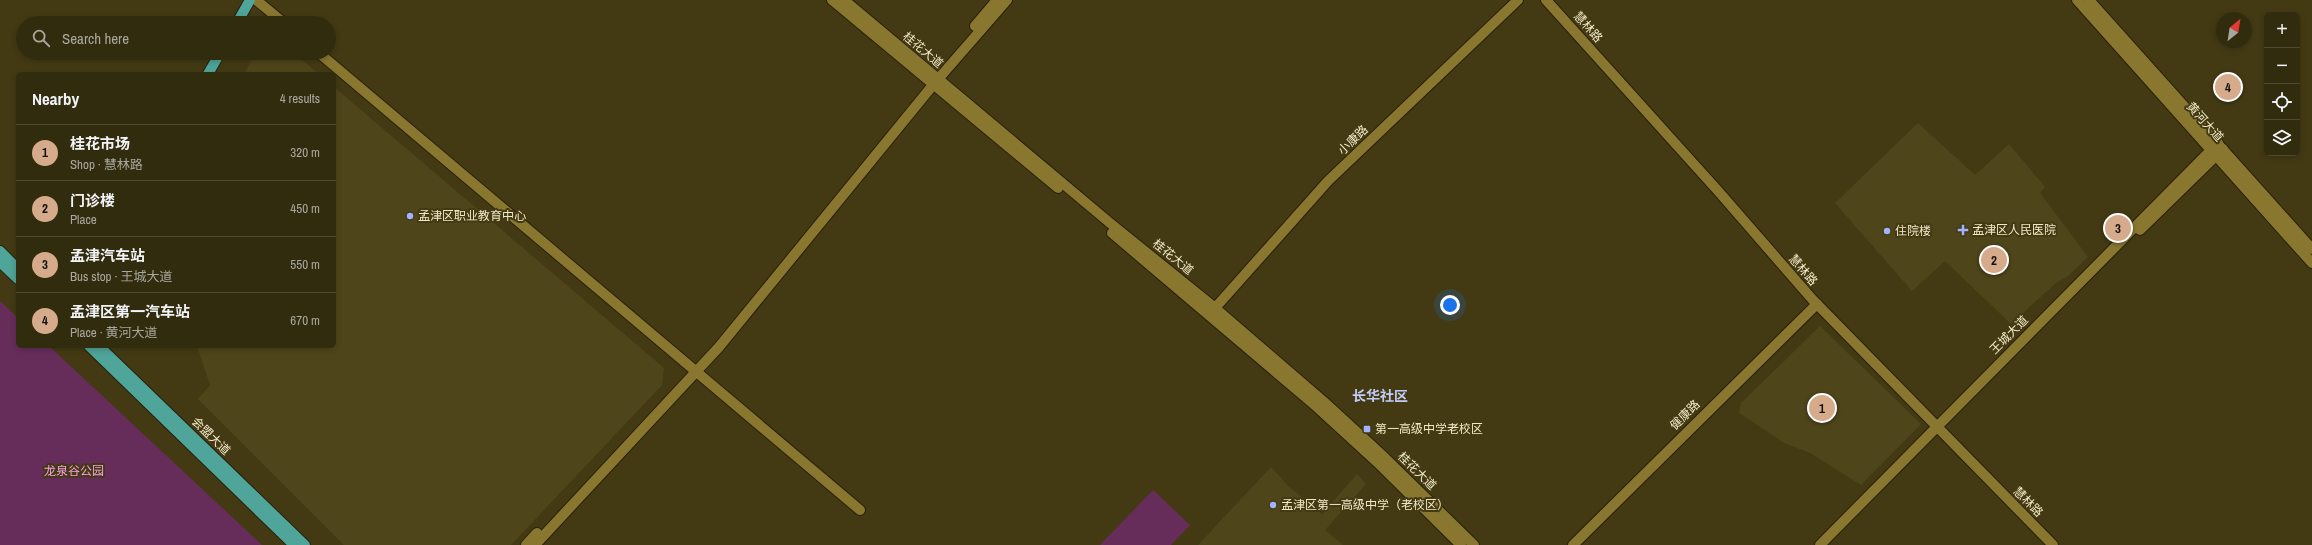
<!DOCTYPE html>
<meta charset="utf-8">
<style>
body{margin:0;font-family:"Archivo Narrow","Noto Sans SC",sans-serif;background:#3a3418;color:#f1f3f6}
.controls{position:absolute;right:12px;top:12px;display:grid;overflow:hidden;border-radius:6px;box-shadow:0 2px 6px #0003}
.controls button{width:36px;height:36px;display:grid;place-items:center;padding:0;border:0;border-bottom:1px solid #4d482f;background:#322c0f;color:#f1f3f6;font:20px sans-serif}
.compass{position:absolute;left:2216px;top:12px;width:36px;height:36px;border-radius:50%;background:#322c0f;box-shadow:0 2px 6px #0003;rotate:30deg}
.you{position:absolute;left:1450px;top:305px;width:14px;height:14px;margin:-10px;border:3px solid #fff;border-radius:50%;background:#1a73e8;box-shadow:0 0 0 6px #1a73e833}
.badge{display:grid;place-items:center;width:26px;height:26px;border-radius:50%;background:#d6ab8b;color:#111;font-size:13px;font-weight:700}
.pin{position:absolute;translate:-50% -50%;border:2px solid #fff;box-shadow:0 1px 4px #0006}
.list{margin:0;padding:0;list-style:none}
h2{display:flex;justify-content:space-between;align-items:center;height:52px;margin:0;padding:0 16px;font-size:17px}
h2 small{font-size:13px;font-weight:400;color:#a8a79e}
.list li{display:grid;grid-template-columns:26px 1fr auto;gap:12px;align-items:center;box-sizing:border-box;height:56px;padding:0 16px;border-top:1px solid #4d482f}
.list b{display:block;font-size:15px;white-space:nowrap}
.list p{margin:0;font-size:13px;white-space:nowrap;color:#a8a79e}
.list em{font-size:13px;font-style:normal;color:#a8a79e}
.icon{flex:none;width:22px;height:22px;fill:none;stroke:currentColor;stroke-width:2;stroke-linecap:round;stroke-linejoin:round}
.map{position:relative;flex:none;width:2312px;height:545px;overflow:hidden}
.search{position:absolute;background:#322c0f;box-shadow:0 2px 6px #0003;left:16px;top:16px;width:320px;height:44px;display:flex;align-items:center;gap:10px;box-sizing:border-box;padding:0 14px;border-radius:22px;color:#a8a79e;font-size:15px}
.panel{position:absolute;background:#322c0f;box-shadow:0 2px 6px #0003;left:16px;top:72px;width:320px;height:276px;border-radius:6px}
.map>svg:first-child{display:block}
.built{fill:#4f451a}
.green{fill:#662d5b}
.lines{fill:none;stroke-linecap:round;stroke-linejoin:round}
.street-casing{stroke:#27210b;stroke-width:12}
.secondary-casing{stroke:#27210b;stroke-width:12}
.primary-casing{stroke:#27210b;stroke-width:12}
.street{stroke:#897730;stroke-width:10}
.secondary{stroke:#897730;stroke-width:10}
.primary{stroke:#4fa59a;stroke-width:10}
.poi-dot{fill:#a3b2fd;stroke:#433a14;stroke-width:1.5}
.labels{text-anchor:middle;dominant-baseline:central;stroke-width:4;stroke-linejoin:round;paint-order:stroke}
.street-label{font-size:12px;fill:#f1e8c5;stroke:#433a14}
.poi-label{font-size:12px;fill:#f1e8c5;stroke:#433a14;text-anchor:start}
.park-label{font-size:12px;fill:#f79ee4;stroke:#433a14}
.quarter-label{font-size:14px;font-weight:bold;fill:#c2ccf6;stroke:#433a14}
</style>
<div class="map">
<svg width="2312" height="545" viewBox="0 0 2312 545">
<rect width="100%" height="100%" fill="#433a14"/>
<g class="built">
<polygon points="255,53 294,53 319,74 244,74"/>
<polygon points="334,87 664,368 662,385 511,545 344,545 198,399 210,385 197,346 334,346"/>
<polygon points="1918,123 1975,175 2009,144 2045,187 2040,193 2088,257 2068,276 2056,283 2011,324 1945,261 1912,291 1835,203"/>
<polygon points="1820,326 1921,424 1861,485 1810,453 1784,443 1739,413 1741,403"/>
<polygon points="1271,467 1288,486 1322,514 1357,474 1366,484 1325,530 1343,545 1198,545"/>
</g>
<g class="green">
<polygon points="0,301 18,318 18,346 49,346 262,545 0,545"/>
<polygon points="1153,490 1190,525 1171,545 1100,545"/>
</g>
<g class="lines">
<g class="street-casing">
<g id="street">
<polyline points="256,0 284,23"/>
<polyline points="1546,0 1719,192 1812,299 2053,545"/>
<polyline points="319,53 860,510"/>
<polyline points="1215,308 1328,181 1518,0"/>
<polyline points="1573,545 1817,304"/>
</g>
</g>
<g class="secondary-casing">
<g id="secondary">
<polyline points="832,0 1058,188"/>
<polyline points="844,0 1110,223 1215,308 1323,401 1383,456 1474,545"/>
<polyline points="2077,0 2312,263"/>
<polyline points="2089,0 2312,249"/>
<polyline points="975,26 997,0"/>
<polyline points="2140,230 2223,149"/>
<polyline points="1112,233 1317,407 1377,462 1461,545"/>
<polyline points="526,545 537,533"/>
<polyline points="535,545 719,347 933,85 1007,0"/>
<polyline points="1820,545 2218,143"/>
</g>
</g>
<g class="primary-casing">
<g id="primary">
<polyline points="237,23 250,0"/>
<polyline points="208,74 220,53"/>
<polyline points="0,251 18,269"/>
<polyline points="0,262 18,279"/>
<polyline points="89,346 294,545"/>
<polyline points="99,346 305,545"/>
</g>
</g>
<use href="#street" class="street"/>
<use href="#secondary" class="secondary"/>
<use href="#primary" class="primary"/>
</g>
<g class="poi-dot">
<circle cx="410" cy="216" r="4"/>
<path d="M1961 224h4v4h4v4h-4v4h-4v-4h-4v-4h4z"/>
<circle cx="1887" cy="231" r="4"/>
<rect x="1363" y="425" width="8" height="8" rx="2"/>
<circle cx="1273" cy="505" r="4"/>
</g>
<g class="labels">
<g class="street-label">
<text transform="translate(1588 27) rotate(48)">慧林路</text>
<text transform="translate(923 50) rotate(40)">桂花大道</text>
<text transform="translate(2205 122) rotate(48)">黄河大道</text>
<text transform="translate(1353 140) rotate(-44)">小康路</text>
<text transform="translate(1173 257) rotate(39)">桂花大道</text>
<text transform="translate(1803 270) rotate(49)">慧林路</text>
<text transform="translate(2009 335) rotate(-45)">王城大道</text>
<text transform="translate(1685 415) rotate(-45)">健康路</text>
<text transform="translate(211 436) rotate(44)">会盟大道</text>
<text transform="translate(1417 471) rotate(44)">桂花大道</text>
<text transform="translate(2028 502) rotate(45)">慧林路</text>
</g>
<g class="poi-label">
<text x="418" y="216">孟津区职业教育中心</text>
<text x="1972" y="230">孟津区人民医院</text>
<text x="1895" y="231">住院楼</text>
<text x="1375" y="429">第一高级中学老校区</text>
<text x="1281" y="505">孟津区第一高级中学（老校区）</text>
</g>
<g class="park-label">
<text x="74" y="471">龙泉谷公园</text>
</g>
<g class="quarter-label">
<text x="1380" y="396">长华社区</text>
</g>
</g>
</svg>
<div class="controls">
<button>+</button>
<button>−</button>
<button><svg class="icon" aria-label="locate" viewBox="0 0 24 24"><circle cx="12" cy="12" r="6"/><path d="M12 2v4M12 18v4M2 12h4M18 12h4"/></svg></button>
<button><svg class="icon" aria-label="layers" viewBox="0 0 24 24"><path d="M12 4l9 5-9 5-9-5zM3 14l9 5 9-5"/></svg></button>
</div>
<svg class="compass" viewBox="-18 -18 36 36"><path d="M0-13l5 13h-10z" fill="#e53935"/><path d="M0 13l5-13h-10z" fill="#a8a79e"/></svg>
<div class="you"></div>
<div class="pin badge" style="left:1822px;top:408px">1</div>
<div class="pin badge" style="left:1994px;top:260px">2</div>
<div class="pin badge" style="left:2118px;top:228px">3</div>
<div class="pin badge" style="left:2228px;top:87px">4</div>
<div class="search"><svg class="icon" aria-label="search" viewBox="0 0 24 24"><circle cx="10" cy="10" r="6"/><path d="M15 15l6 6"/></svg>Search here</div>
<section class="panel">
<h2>Nearby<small>4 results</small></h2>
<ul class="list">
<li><span class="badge">1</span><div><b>桂花市场</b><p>Shop · 慧林路</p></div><em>320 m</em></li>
<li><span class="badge">2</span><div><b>门诊楼</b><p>Place</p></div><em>450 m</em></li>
<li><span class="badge">3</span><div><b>孟津汽车站</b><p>Bus stop · 王城大道</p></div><em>550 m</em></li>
<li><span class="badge">4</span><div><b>孟津区第一汽车站</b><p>Place · 黄河大道</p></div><em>670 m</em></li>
</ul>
</section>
</div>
